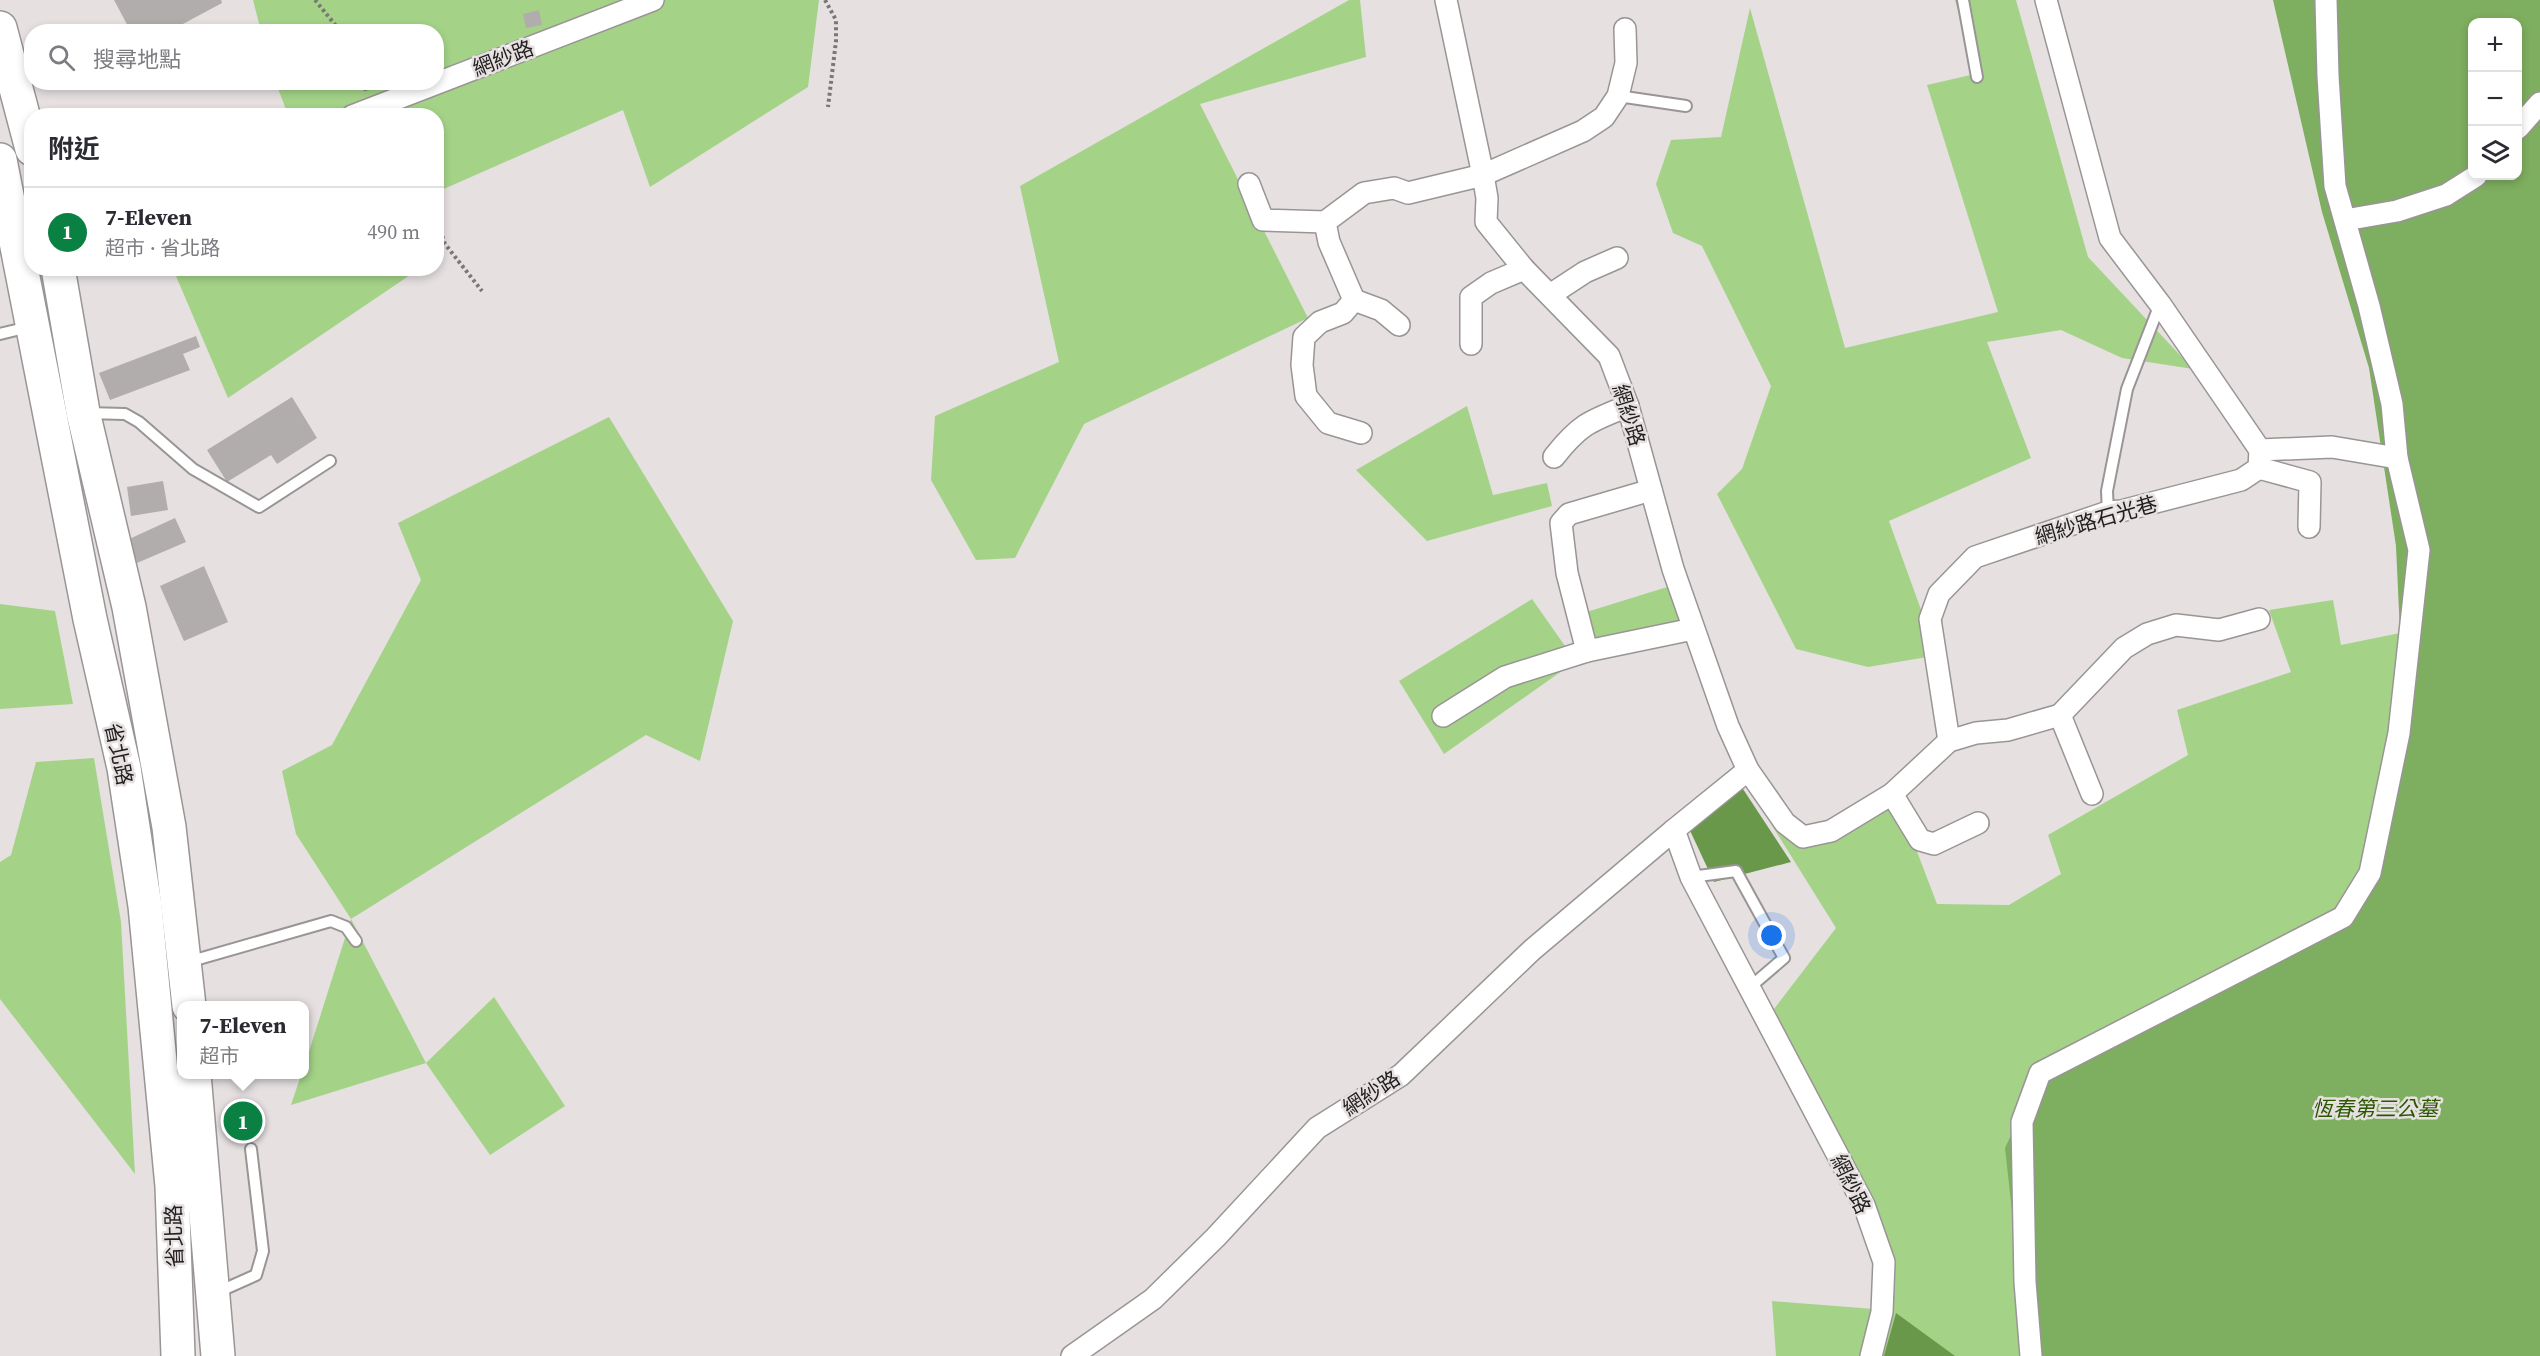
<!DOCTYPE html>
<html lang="zh-TW">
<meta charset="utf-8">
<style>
body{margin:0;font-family:"Source Serif 4","Noto Sans TC",serif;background:#f7f7f7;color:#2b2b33}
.controls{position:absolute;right:18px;top:18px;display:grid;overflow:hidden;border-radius:12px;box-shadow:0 3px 9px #0003}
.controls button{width:54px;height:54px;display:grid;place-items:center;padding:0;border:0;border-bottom:2px solid #e1e1e2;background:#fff;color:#2b2b33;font:30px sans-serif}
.you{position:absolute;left:1772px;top:936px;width:21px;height:21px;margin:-15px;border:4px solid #fff;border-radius:50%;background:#1a73e8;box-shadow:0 0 0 9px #1a73e833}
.badge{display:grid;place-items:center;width:39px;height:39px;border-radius:50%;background:#0b8043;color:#fff;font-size:20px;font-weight:700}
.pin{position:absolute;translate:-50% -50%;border:3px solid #fff;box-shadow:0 2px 6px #0006}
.popup{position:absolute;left:177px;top:1001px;width:132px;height:78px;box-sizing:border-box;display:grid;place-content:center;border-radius:12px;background:#fff;filter:drop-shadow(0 2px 4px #0005);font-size:20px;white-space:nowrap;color:#7c7c81}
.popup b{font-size:22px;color:#2b2b33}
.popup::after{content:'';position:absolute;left:50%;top:100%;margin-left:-12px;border:12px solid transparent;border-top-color:#fff}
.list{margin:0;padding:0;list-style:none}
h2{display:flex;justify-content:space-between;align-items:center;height:78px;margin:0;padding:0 24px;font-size:26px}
h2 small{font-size:20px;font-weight:400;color:#7c7c81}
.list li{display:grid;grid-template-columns:39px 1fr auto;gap:18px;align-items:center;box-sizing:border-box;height:90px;padding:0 24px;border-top:2px solid #e1e1e2}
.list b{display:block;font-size:22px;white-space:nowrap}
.list p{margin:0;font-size:20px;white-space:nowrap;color:#7c7c81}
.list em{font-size:20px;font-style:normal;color:#7c7c81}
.icon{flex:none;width:33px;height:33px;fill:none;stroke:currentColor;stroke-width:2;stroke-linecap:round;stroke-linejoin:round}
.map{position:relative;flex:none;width:2540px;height:1356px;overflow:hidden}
.search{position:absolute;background:#fff;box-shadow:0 3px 9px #0003;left:24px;top:24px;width:420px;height:66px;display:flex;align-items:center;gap:15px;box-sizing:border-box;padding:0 21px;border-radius:24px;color:#7c7c81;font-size:22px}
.panel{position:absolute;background:#fff;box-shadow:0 3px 9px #0003;left:24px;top:108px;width:420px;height:168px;border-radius:24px}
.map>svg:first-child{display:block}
.green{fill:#a4d388}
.forest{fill:#7eae5f;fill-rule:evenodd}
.water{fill:#69984a}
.building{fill:#b2adad}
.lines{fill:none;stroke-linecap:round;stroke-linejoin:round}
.lane-casing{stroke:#9a9595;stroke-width:14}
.street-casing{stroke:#9a9595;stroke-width:24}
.primary-casing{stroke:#9a9595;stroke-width:36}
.path{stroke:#7a7777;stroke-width:4;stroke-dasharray:3 3;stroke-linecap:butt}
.lane{stroke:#fff;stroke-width:10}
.street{stroke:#fff;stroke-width:21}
.primary{stroke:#fff;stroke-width:33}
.labels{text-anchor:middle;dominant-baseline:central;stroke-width:5;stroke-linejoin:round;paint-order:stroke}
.street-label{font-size:21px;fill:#201e1e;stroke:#e6e0e1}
.park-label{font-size:21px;font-style:italic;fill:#2b5700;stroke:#e6e0e1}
</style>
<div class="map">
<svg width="2540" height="1356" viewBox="0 0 2540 1356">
<rect width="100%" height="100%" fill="#e6e0e1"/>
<g class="green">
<polygon points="253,0 819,0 808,87 650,187 623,110 437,192 436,116 288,115 276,83 436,82 436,32 261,31"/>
<polygon points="1349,0 1360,0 1366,57 1200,104 1308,318 1084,424 1015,558 976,560 931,480 935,416 1059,362 1020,186"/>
<polygon points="1955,0 2016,0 2088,257 2193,369 2122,358 2061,330 1987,342 2031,458 1889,521 1924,618 1927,657 1868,667 1796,649 1717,494 1742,469 1771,386 1702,246 1673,233 1656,184 1671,140 1721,137 1750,8 1845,348 1998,312 1927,85 1975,74"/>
<polygon points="173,269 419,269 228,398"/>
<polygon points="1467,406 1493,495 1547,483 1552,506 1427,541 1356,470"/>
<polygon points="609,417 733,621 700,761 646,735 351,919 426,1063 494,997 565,1106 490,1155 426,1063 291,1105 301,1075 304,1074 305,1064 351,919 296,834 282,771 332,745 421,580 398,523"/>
<polygon points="1677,584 1686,623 1576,661 1444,754 1399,681 1532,599 1565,646 1595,636 1580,614"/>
<path d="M2333 600 2341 645 2400 633 2406 712 2370 873 2306 938 2030 1356H1776L1772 1301 1874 1309 1881 1260 1866 1201 1774 1009 1836 928 1735 766 1772 789 1803 828C1835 823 1865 803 1892 786L1937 904 2009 905 2061 874 2048 835 2188 755 2177 710 2291 672 2269 610Z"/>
<polygon points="0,604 55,611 73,704 0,709"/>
<polygon points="94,758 121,922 135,1174 0,999 0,862 11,855 36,762"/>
</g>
<path class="forest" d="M2273 0H2540V1356H2028L2005 1148 2040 1073 2306 938 2370 873 2399 733 2400 633 2396 546 2369 368 2322 212ZM2472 22H2518V176H2472Z"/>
<g class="water">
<polygon points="1741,786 1791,862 1714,882 1686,822"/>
<polygon points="1896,1313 1955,1356 1884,1356"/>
</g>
<g class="building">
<polygon points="114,0 221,0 222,3 168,32 131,32"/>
<polygon points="539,10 542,25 526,28 523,14"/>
<polygon points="196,336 200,347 183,354 190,370 110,400 99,373"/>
<polygon points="292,397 317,438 277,464 271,455 227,482 207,450"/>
<polygon points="163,481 168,510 131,516 127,487"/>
<polygon points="175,518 186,542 137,563 127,540"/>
<polygon points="204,566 228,622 184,641 160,586"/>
</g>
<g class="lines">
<g class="lane-casing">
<g id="lane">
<polyline points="1963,0 1977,77"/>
<polyline points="1618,96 1686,106"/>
<polyline points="0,334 29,327"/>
<polyline points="86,413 125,414 139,422 193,469 259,507 330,461"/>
<polyline points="2108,512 2107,491 2127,389 2160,304"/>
<polyline points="1691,877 1736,871 1784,958 1749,988"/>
<polyline points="188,962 331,921 346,927 356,941"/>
<polyline points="218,1292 256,1275 263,1251 251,1149"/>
</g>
</g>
<g class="street-casing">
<g id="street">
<polyline points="1446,0 1483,175 1487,198 1486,222 1524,269 1609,356 1628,406 1673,569 1728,726 1748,770 1785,823 1803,837 1831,831 1892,794 1949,741 1976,733 2008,730 2060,715 2124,648 2147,634 2176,625 2219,630 2259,619"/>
<polyline points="2046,0 2110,238 2160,304 2260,450"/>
<polyline points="352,116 653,0"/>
<polyline points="2518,128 2540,103"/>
<polyline points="1249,184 1263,220 1325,222"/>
<polyline points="2345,220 2397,211 2446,195 2476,176"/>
<polyline points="1550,295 1585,272 1617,258"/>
<polyline points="1354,300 1381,310 1399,325"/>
<polyline points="1471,344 1471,297 1491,283 1524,269"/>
<polyline points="1361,433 1328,423 1306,396 1302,365 1304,337 1320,322 1343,313 1354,300 1329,242 1325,222 1364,193 1394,188 1408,193 1483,175 1583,131 1604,117 1618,96 1626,63 1625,29"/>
<path d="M1554 457C1580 424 1590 421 1628 406"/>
<polyline points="2259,468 2310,482 2309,527"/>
<polyline points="1587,651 1567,573 1561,523 1569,514 1651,490"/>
<polyline points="2060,715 2092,794"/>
<polyline points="1443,716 1505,677 1587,651 1693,629"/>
<polyline points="1949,741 1930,619 1939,594 1975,557 2108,512 2121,511 2241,480 2259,468 2260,450 2332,447 2397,458"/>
<polyline points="1748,770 1674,830 1691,877 1864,1205 1884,1262 1882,1312 1871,1356"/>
<polyline points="1892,794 1920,840 1934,844 1978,823"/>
<polyline points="1072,1356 1153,1299 1216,1237 1317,1128 1401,1075 1532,950 1674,830"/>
<polyline points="2031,1356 2025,1282 2022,1122 2040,1073 2343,917 2370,873 2399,733 2419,550 2397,458 2392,404 2369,306 2335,186 2328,76 2326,0"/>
</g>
</g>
<g class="primary-casing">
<g id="primary">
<polyline points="0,28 32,149"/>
<polyline points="0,160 90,619 124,768 145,906 172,1186 178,1356"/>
<polyline points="58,268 83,412 129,607 169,827 189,1006"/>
<polyline points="194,1074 218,1356"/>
</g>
</g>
<g class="path">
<polyline points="315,0 341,32"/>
<polyline points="825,0 836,20 836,41 828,107"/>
<polyline points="364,82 366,91"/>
<polyline points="436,219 445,244 482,291"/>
</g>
<use href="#lane" class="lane"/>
<use href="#street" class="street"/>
<use href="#primary" class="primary"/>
</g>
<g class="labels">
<g class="street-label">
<text transform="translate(503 58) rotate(-21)">網紗路</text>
<text transform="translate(1629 415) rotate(73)">網紗路</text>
<text transform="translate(2096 520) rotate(-16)">網紗路石光巷</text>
<text transform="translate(119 754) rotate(78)">省北路</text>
<text transform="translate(1371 1093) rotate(-33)">網紗路</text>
<text transform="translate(1851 1184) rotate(64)">網紗路</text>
<text transform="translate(174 1236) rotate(-92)">省北路</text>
</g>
<g class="park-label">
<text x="2375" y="1108">恆春第三公墓</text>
</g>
</g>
</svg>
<div class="controls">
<button>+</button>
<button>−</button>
<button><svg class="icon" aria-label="layers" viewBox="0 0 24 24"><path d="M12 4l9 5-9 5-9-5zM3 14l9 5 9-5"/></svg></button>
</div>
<div class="you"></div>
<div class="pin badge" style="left:243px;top:1121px">1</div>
<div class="popup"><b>7-Eleven</b>超市</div>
<div class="search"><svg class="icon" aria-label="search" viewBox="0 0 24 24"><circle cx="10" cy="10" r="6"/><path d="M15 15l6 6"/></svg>搜尋地點</div>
<section class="panel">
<h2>附近<small></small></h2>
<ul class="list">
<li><span class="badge">1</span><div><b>7-Eleven</b><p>超市 · 省北路</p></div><em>490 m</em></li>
</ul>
</section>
</div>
